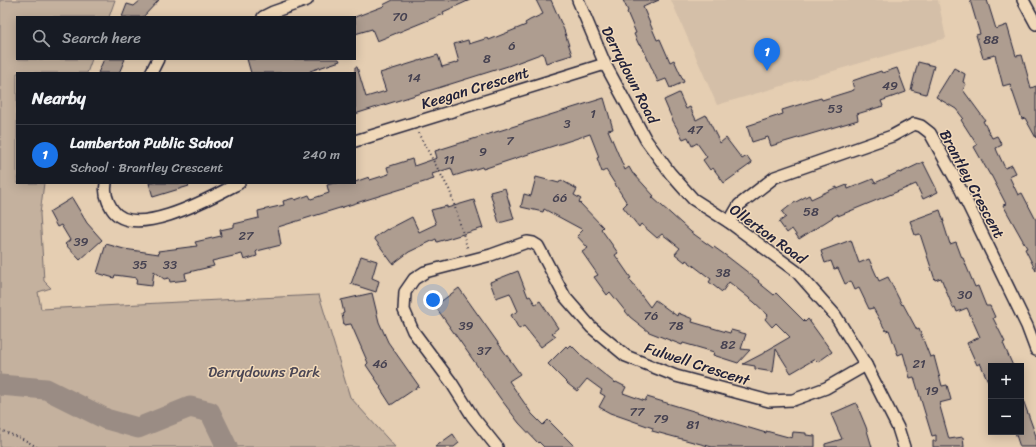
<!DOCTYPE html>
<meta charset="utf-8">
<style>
body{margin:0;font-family:Sriracha,sans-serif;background:#20242c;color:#f1f3f6}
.controls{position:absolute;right:12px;bottom:12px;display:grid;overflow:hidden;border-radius:0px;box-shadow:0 2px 10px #0003}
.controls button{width:36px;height:36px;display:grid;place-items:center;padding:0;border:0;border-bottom:1px solid #363941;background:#171b24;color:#f1f3f6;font:20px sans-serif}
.you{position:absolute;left:433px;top:300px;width:14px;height:14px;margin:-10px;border:3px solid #fff;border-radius:50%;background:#1a73e8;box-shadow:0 0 0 6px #1a73e833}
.badge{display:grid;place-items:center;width:26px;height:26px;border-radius:50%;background:#1a73e8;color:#fff;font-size:13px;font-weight:700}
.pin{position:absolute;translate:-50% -33px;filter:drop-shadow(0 1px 2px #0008)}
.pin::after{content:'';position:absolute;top:21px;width:14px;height:12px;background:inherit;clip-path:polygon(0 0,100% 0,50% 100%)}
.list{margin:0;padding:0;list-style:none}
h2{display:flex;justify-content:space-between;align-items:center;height:52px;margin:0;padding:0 16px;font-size:17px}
h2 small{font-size:13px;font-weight:400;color:#9ea1a6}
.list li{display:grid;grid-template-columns:26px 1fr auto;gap:12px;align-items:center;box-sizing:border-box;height:60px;padding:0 16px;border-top:1px solid #363941}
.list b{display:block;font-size:15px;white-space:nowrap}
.list p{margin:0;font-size:13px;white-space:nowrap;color:#9ea1a6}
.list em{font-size:13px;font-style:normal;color:#9ea1a6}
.icon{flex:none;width:22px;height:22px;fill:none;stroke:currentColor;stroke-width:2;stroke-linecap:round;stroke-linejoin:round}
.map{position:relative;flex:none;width:1036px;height:447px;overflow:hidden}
.search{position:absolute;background:#171b24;box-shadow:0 2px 10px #0003;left:16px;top:16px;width:340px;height:44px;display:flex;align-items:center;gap:10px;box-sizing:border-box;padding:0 14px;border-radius:0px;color:#9ea1a6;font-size:15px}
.panel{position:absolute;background:#171b24;box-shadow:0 2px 10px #0003;left:16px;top:72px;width:340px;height:112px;border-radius:0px}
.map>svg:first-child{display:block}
.built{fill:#d4bfa8}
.green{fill:#c4b19e;stroke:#736a6c}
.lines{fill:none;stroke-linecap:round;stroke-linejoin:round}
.river{stroke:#9a8c84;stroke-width:21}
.building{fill:#ae9d90;stroke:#22223b}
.minor-casing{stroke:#22223b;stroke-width:14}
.path{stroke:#22223b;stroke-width:2;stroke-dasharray:1 3;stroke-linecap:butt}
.minor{stroke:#f1d9b9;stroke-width:11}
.labels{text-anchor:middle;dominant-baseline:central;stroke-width:3;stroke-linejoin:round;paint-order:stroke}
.number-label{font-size:13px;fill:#454150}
.street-label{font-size:15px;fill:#22223b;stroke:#f1d9b9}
.park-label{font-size:15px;fill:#4a4654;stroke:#f1d9b9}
</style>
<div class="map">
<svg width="1036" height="447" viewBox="0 0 1036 447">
<rect width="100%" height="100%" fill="#e5ceb2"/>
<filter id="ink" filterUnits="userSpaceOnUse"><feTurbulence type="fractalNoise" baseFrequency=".025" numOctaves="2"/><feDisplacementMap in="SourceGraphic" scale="8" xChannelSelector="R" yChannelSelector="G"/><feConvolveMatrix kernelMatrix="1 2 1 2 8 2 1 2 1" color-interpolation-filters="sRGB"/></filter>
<g filter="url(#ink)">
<polygon class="built" points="671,0 938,0 946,38 717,105"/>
<polygon class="green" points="0,0 115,0 109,17 17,17 17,59 92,59 87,73 17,73 17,183 44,183 40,214 44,281 51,288 38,292 41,309 319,295 350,397 395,447 0,447"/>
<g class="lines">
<polyline class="river" points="0,385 46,389 106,419 138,428 190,407 210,412 227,447"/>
</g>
<g class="building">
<polygon points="141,0 159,0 143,17 122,17 127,4 134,6"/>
<polygon points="393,0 470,0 443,12 444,14 431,19 377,41 372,29 355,34 355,17 384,6 383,5"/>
<polygon points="536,0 551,0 564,30 572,55 546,63 543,53 508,66 355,114 355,67 357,67 366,97 386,91 380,73 438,55 442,67 459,62 454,44 468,40 469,44 488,38 489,40 526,25 525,23 530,20 543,14"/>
<polygon points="623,0 659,0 643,7 657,40 660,39 670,62 674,60 684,82 670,88 666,79 658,82 641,44 639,45 634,34 636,33 627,12 628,11"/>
<polygon points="970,0 987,0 996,29 1007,25 1016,56 1022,55 1031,88 1036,86 1036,138 1025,118 1022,119 1010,84 1003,86 995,55 983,58 976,35 980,34"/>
<polygon points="104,59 125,59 119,73 98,73"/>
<polygon points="247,59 339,59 340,61 310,71 310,73 251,73"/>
<polygon points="918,62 934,66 926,94 911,90"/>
<polygon points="897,68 906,92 881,101 883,106 857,114 858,120 771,146 768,137 752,142 747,126 783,114 782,110 821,98 822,100 854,90 852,81 881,71 882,73"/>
<polygon points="954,68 965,74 963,82 966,84 963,90 985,120 983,121 992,138 997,136 1002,145 996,148 997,151 1005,168 1012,165 1016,173 1009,176 1018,195 1022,193 1036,220 1036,271 1025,249 1027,248 1003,205 1006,204 991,175 990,175 974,147 977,145 961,120 963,118 956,109 936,97"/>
<polygon points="679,93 686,109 690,107 696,120 706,115 720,143 726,138 742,159 747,156 752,163 724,183 713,168 710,170 703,160 707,157 697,143 692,146 688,137 683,139 673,121 664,100"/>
<polygon points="604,98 613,129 608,130 625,170 629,167 633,174 634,174 654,196 652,197 691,232 713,248 714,247 728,257 759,281 758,282 774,295 776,293 805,322 808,319 832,352 818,362 815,359 791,373 776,349 773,372 755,369 755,366 743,364 764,353 765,353 766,351 790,337 776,323 772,327 765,319 768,315 754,302 729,282 722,292 709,282 711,279 686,260 685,262 675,254 680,248 666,237 662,234 657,238 641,224 639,227 623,207 627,203 606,170 602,172 597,158 599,157 590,134 483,169 482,167 454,176 451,168 432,174 434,179 278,227 281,245 257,251 256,252 257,256 244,260 242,254 212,261 214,266 185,273 186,280 170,282 169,278 164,279 154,271 152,286 136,284 137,278 115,275 114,278 97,273 106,244 124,249 159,254 158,251 197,246 195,242 221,236 220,230 234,227 234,224 259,218 258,211 284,205 283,201 294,198 295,200 309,195 311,199 329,193 327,185 334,183 355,183 355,182 369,177 370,180 389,174 387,167 412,159 414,166 437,158 435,151"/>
<polygon points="923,162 938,192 923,199 916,184 838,216 838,214 799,239 792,229 787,233 779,222 786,217 782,212 792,204 809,195 811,199 837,187 837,189 847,185 848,189 873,179 875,183 899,172 900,173"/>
<polygon points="536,177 559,183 561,180 577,189 574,195 581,199 579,202 603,227 601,229 618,253 615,255 631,278 629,279 650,307 655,300 677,316 678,313 693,319 692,322 730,333 731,330 746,334 741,349 750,350 738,363 713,355 714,352 683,343 682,345 649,332 630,317 610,292 607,295 594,277 598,275 582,252 588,248 577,236 583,230 544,209 543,212 521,207 524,194 531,196"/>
<polygon points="149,183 188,183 189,186 153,197"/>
<polygon points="505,188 514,219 499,223 490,192"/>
<polygon points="72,198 87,223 102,240 80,260 65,244 70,240 61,225 57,227 49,212"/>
<polygon points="474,200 483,228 437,242 436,239 409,252 393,264 374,238 387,229 387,230 412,217 419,232 436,224 431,210 447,206 447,208"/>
<polygon points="940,210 944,222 943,222 950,244 956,242 962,258 963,258 975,287 978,286 986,306 990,306 995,317 993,318 1005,342 1003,343 1013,366 991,366 991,388 980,363 977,365 967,343 980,337 967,308 957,312 955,307 953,308 941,278 935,280 920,234 915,235 910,221"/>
<polygon points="851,240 859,263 869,259 879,281 888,277 902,305 903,304 917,330 919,329 930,357 934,356 942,386 947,385 951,400 939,403 949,439 963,437 964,447 933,447 933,441 936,441 936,435 932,436 914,377 910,378 903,353 898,355 889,330 886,331 873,308 869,309 859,288 855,290 851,281 845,284 838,268 834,269 831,261 825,263 821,251"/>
<polygon points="361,256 377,261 372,278 379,281 376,292 351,284"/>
<polygon points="518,271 528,297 530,296 535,304 540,301 558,328 552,333 556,336 541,347 524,326 519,329 511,315 518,311 510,293 496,298 490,282"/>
<polygon points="459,288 520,374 509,381 532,414 543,425 548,420 575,447 544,447 539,442 538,443 519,423 500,398 435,306"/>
<polygon points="372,293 379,322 388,342 419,386 391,405 380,388 381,387 366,365 368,363 351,324 344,325 342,314 344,313 341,300"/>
<polygon points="571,345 582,356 581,356 615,383 616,382 626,387 623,393 645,401 647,397 766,433 766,431 792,438 793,432 806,433 806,435 815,436 815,447 712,447 652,431 653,428 610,413 599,407 605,396 600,393 602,390 587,379 577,391 568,384 548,364 566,346 568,348"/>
<polygon points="1021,397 1022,397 1036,436 1036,447 1020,447 1015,432 1021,432"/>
<polygon points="856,403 866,427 872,447 825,447 825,444 842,439 831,414"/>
<polygon points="453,434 459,443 454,447 435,447"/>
</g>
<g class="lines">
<g class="minor-casing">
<g id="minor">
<polyline points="578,0 605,64 646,140 670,173 693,199 729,222 797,272 835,315 866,365 898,428 904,447"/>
<polyline points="1023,0 1036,24"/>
<polyline points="263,17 273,12 307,0"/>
<polyline points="151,73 158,59"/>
<polyline points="355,141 605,64"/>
<path d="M106 183C104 192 107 201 112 209 133 242 214 196 239 183"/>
<polyline points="729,222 739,205 775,177 892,136 914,124 921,126 930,133 956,180 1027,326 1036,350"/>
<polyline points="497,447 473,417 451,382 413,331 404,310 405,292 414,279 425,272 491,255 527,242 533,243 538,246 565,297 591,327 626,356 676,376 769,401 793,400 826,388 866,365"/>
</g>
</g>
<g class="path">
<polyline points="418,133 450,191 468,250"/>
<polyline points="0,430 25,440 37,447"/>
</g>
<use href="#minor" class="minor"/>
</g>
</g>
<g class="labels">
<g class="number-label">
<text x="400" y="16">70</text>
<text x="991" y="39">88</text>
<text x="512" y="45">6</text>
<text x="487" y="58">8</text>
<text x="414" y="77">14</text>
<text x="890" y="85">49</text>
<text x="835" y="108">53</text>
<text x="593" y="113">1</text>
<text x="567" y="123">3</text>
<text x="695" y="129">47</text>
<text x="510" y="140">7</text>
<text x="483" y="151">9</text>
<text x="449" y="159">11</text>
<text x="560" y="197">66</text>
<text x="811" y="211">58</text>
<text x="246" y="235">27</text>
<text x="81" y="241">39</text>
<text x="140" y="264">35</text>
<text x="170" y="264">33</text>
<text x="723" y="272">38</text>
<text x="965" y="294">30</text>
<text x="651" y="315">76</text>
<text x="466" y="325">39</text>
<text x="676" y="325">78</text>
<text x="728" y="344">82</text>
<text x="484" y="350">37</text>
<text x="380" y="363">46</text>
<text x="919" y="363">21</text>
<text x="932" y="390">19</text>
<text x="637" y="411">77</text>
<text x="661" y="418">79</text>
<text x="693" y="424">81</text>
</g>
<g class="street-label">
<text transform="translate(630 75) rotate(63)">Derrydown Road</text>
<text transform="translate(475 88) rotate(-17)">Keegan Crescent</text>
<text transform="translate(972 184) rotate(62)">Brantley Crescent</text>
<text transform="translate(768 234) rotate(36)">Ollerton Road</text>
<text transform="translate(697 364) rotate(18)">Fulwell Crescent</text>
</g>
<g class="park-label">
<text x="264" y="372">Derrydowns Park</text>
</g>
</g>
</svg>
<div class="controls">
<button>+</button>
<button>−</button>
</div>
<div class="you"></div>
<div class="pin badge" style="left:767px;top:71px">1</div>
<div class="search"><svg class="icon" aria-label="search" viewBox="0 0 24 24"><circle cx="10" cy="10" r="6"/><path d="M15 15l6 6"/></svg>Search here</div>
<section class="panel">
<h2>Nearby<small></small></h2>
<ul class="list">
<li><span class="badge">1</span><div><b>Lamberton Public School</b><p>School · Brantley Crescent</p></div><em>240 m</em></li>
</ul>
</section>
</div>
